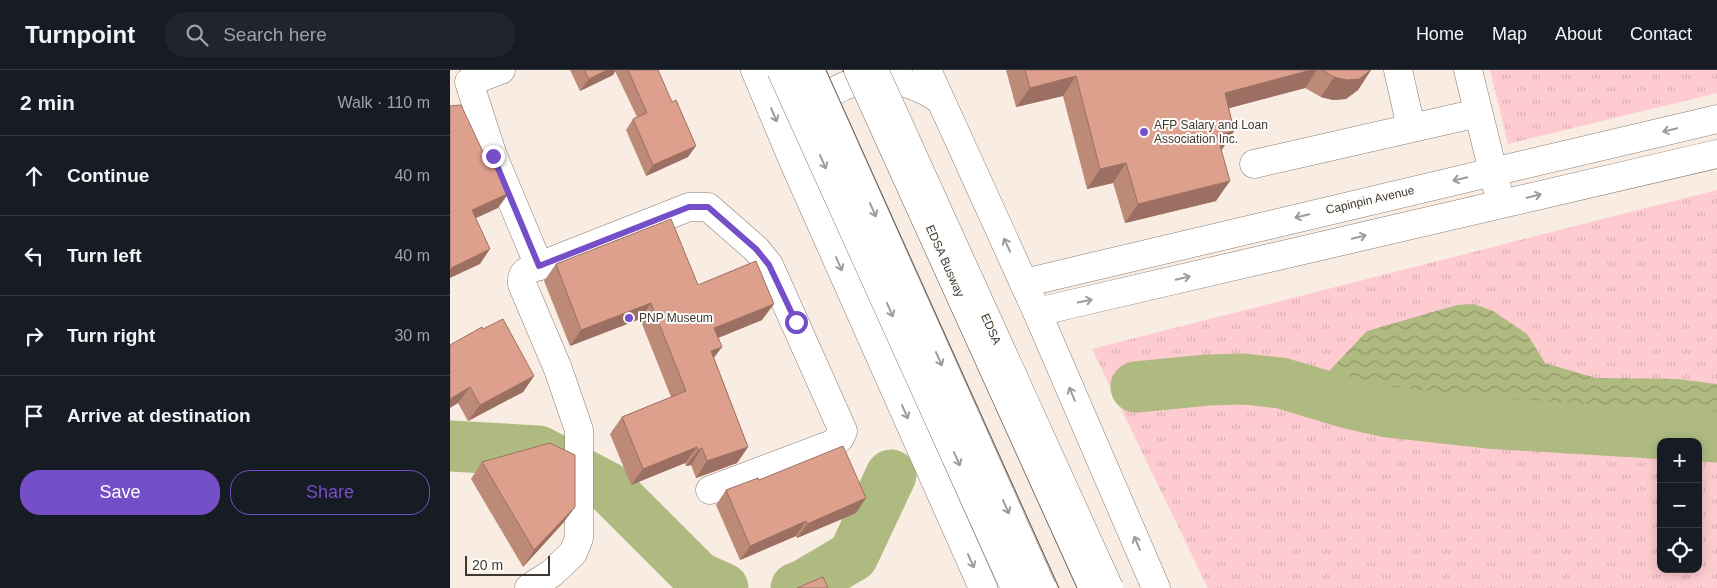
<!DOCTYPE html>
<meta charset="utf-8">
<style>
body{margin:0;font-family:Arial,sans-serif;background:#20242c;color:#f1f3f6}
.controls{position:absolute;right:15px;bottom:15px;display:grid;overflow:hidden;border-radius:10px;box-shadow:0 2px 12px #0003}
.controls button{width:45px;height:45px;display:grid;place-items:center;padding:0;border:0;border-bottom:1px solid #363941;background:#171b24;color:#f1f3f6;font:25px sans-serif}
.scale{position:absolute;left:15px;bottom:12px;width:85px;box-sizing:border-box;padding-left:5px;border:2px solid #3e3935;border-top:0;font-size:14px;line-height:18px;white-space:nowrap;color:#3e3935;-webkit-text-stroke:4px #fefcf9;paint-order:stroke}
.stop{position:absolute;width:15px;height:15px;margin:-11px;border:4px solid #754fc8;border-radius:50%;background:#fff}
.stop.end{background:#754fc8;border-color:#fff;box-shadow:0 1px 5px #0008}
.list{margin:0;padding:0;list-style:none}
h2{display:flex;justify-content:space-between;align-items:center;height:65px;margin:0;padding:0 20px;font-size:21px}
h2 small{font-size:16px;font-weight:400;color:#9ea1a6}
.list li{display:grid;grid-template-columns:32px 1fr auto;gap:15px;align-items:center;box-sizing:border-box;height:80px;padding:0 20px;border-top:1px solid #363941}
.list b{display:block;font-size:19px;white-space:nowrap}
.list em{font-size:16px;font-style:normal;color:#9ea1a6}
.actions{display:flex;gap:10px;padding:15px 20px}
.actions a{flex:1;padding:11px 0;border:1px solid #754fc8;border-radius:20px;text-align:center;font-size:18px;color:#754fc8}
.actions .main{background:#754fc8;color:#fff}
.icon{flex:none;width:28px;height:28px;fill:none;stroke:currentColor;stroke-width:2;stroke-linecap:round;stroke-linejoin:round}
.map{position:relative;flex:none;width:1267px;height:518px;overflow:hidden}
header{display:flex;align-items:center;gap:30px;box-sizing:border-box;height:70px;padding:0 25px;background:#171b24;border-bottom:1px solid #363941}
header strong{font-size:24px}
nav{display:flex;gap:28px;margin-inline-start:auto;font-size:18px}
.search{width:350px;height:45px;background:#20242c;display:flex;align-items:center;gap:12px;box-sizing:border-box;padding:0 18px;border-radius:20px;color:#9ea1a6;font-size:19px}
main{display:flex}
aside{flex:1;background:#171b24}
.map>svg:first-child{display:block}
.grass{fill:url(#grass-tufts);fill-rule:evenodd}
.water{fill:url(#water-waves)}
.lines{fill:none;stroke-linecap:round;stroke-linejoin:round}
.river{stroke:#afba80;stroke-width:51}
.minor-casing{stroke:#877d73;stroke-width:29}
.major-casing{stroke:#877d73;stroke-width:29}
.minor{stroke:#fff;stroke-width:28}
.major{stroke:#fff;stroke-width:28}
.tram{stroke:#534d48;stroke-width:1}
.minor-bridge-casing{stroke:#877d73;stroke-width:29;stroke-linecap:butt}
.highway-bridge-casing{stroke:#877d73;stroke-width:29;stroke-linecap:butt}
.minor-bridge{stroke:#fff;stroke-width:28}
.highway-bridge{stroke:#fff;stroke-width:28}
.wall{fill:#be8a78}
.shaded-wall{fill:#9b7062}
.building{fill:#dda08c;stroke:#9b7062}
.oneway{stroke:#9e9c9a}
.route{stroke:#754fc8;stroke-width:6}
.poi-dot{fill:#754fc8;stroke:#fefcf9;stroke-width:2}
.labels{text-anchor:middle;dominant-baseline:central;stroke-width:4;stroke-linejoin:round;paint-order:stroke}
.poi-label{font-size:12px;fill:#3e3935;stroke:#fefcf9;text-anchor:start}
.street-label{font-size:12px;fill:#3e3935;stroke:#fefcf9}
</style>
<header>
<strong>Turnpoint</strong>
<div class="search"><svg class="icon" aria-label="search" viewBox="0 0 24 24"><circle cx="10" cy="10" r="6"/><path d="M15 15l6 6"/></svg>Search here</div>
<nav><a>Home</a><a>Map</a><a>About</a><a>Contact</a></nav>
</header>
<main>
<aside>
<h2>2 min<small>Walk · 110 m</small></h2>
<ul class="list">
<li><svg class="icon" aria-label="ahead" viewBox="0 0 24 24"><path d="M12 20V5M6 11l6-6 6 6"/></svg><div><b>Continue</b></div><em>40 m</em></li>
<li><svg class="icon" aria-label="left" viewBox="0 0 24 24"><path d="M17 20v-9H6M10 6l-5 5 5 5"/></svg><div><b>Turn left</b></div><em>40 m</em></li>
<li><svg class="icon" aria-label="right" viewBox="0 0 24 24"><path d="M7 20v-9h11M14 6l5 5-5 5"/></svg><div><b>Turn right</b></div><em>30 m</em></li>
<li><svg class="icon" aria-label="arrive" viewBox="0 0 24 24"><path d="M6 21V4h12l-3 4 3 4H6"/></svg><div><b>Arrive at destination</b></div></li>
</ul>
<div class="actions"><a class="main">Save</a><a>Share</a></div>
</aside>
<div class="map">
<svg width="1267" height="518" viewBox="0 0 1267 518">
<defs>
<pattern id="grass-tufts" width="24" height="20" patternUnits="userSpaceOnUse" patternTransform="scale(1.25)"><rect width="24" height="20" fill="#fdcbd0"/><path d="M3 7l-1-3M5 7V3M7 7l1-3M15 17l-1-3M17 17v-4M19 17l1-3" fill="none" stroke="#daafb3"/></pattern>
<pattern id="water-waves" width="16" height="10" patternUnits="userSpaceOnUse" patternTransform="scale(1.25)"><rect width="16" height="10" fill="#afba80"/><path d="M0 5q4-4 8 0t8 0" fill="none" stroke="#90986a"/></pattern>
</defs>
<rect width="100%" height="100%" fill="#f9ece2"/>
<g class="grass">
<polygon points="1040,0 1267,0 1267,23 1058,74"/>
<path d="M1267 120V518H758L642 279ZM1211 372H1248V499H1211Z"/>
</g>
<polygon class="water" points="1024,234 1043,241 1077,264 1095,293 1146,308 1228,309 1267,314 1267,360 1029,346 982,340 927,333 882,322 874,311 881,299 917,261 1007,235"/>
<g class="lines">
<g class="river">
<polyline points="686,317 758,310 794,309 831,313 898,333 938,342 1037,353 1267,367"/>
<polyline points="0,376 89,381 159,418 248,507 273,518"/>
<polyline points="346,518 354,515 403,486 441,405"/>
</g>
<g class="minor-casing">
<g id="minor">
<polyline points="51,0 19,12 43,86 89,196"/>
<polyline points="948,0 961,57"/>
<polyline points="1018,0 1047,118"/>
<path d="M359 46C390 0 449 0 490 30"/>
<polyline points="804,94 1028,43"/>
<polyline points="574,213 1267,49"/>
<polyline points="587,242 1267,84"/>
<path d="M79 518 102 503 123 483 129 468V360L108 299 72 214C71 201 78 200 89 196L239 137H258L306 179 319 195 393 361 390 368 382 374 260 420"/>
</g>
</g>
<g class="major-casing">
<g id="major">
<polyline points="305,0 345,95 533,518"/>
<polyline points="477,0 587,242 706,518"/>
</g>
</g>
<use href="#minor" class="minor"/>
<use href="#major" class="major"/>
<g class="tram">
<polyline points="376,0 609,518"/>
<polyline points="393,0 627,518"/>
</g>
<g class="minor-bridge-casing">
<g id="minor-bridge">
<polyline points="360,0 592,518"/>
<polyline points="408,0 643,518"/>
</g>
</g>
<g class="highway-bridge-casing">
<g id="highway-bridge">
<polyline points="331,0 565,518"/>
<polyline points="424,0 659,518"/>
</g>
</g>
<use href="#minor-bridge" class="minor-bridge"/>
<use href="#highway-bridge" class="highway-bridge"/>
</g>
<g class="wall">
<polygon points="120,0 208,0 238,87 196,106 176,60 183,49 187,47 165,1 163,5 130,21"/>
<polygon points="556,0 921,0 908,20 896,29 883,30 871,27 855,18 779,38 784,61 771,81 766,131 675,153 663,113 637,119 613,26 566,37"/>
<polygon points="106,194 248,215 312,250 268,268 264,288 298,377 287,393 246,408 241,395 236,396 235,393 181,415 160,364 172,347 221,327 190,249 120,276 94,211"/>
<polygon points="33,259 84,306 73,322 18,351 8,333"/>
<polygon points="32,392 125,437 113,453 73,497 21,409"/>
<polygon points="309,410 406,443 347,468 346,466 290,490 266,435 276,420"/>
</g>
<g class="shaded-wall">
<polygon points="157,0 166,0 163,5 130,21 139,9"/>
<polygon points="861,0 867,0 855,18 761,43 775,23"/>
<polygon points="921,0 908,20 896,29 883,30 871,27 884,7"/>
<polygon points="626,6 613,26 566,37 580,18"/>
<polygon points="784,61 771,81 767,65"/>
<polygon points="246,76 238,87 196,106 203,95"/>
<polygon points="676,93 663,113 637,119 650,99"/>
<polygon points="780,111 766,131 675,153 688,134"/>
<polygon points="59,123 48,138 11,155 22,140"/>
<polygon points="40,179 30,194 0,208 0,199 1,198"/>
<polygon points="201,233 190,249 120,276 131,260"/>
<polygon points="324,234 312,250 253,274 264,258"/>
<polygon points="272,277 260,293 261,281"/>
<polygon points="84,306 73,322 18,351 30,335"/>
<polygon points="20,317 8,333 0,338 0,329"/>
<polygon points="247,377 235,393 181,415 193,399"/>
<polygon points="298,377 287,393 246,408 257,391"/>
<polygon points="252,378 241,395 236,396 248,380"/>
<polygon points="416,428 406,443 347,468 357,454"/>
<polygon points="125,437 113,453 73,497 84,480"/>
<polygon points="356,451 346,466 290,490 300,476"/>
</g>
<g class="building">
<polygon points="134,0 157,0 139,9"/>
<polygon points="178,0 208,0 222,32 226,30 246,76 203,95 183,49 197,43"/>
<polygon points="575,0 861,0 775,23 784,61 767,65 780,111 688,134 676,93 650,99 626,6 580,18"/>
<polygon points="872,0 921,0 909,9 897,10 884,7"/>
<polygon points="11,35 34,84 41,81 59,123 22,140 40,179 1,198 0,196 0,36"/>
<polygon points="221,149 248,215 306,191 324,234 264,258 272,277 261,281 298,377 257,391 252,378 248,380 247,377 193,399 172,347 236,321 201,233 131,260 106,194"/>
<polygon points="53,249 84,306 30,335 20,317 0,329 0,275 32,257 33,259"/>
<polygon points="100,373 125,385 125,437 84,480 32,392"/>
<polygon points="393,376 416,428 357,454 356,451 300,476 276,420 308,408 309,410"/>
<polygon points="373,507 378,518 347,518"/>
</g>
<defs><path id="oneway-shaft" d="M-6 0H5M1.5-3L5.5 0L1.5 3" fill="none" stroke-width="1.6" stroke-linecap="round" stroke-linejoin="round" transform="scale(1.25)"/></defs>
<g class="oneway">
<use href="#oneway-shaft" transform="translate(324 45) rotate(67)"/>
<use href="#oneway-shaft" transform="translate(1220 60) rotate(167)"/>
<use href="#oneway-shaft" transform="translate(373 92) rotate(66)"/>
<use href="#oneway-shaft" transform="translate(1010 109) rotate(167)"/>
<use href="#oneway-shaft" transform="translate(1084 126) rotate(-13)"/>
<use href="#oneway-shaft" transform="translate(423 140) rotate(66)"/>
<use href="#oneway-shaft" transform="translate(852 146) rotate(167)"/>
<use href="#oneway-shaft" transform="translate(909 167) rotate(-13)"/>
<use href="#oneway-shaft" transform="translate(557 175) rotate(-115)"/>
<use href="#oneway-shaft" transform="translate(389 194) rotate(66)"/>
<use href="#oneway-shaft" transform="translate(733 208) rotate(-13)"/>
<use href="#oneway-shaft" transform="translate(635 231) rotate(-12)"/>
<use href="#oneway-shaft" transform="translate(440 240) rotate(66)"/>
<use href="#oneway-shaft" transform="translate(489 289) rotate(66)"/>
<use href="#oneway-shaft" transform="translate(622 324) rotate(-113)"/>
<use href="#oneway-shaft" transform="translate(455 342) rotate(66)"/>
<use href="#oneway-shaft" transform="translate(507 389) rotate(66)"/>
<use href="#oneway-shaft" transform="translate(556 437) rotate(66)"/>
<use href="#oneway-shaft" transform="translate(687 473) rotate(-113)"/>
<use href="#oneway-shaft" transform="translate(521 491) rotate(66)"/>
</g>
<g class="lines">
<polyline class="route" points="43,86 89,196 239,137 258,137 306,179 319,195 346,252"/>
</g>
<g class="poi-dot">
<circle cx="694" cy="62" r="5"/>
<circle cx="179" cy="248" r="5"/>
</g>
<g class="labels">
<g class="poi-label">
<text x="704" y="55">AFP Salary and Loan<tspan x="704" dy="14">Association Inc.</tspan></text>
<text x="189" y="248">PNP Museum</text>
</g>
<g class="street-label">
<text transform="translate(920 130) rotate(-13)">Capinpin Avenue</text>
<text transform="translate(495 191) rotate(66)">EDSA Busway</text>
<text transform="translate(541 259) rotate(66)">EDSA</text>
</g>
</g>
</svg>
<div class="controls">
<button>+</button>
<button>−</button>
<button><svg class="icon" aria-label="locate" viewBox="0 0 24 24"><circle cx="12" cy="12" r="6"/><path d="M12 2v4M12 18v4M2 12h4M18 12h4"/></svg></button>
</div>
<div class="scale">20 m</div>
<div class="stop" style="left:346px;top:252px"></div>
<div class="stop end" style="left:43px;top:86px"></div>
</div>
</main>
